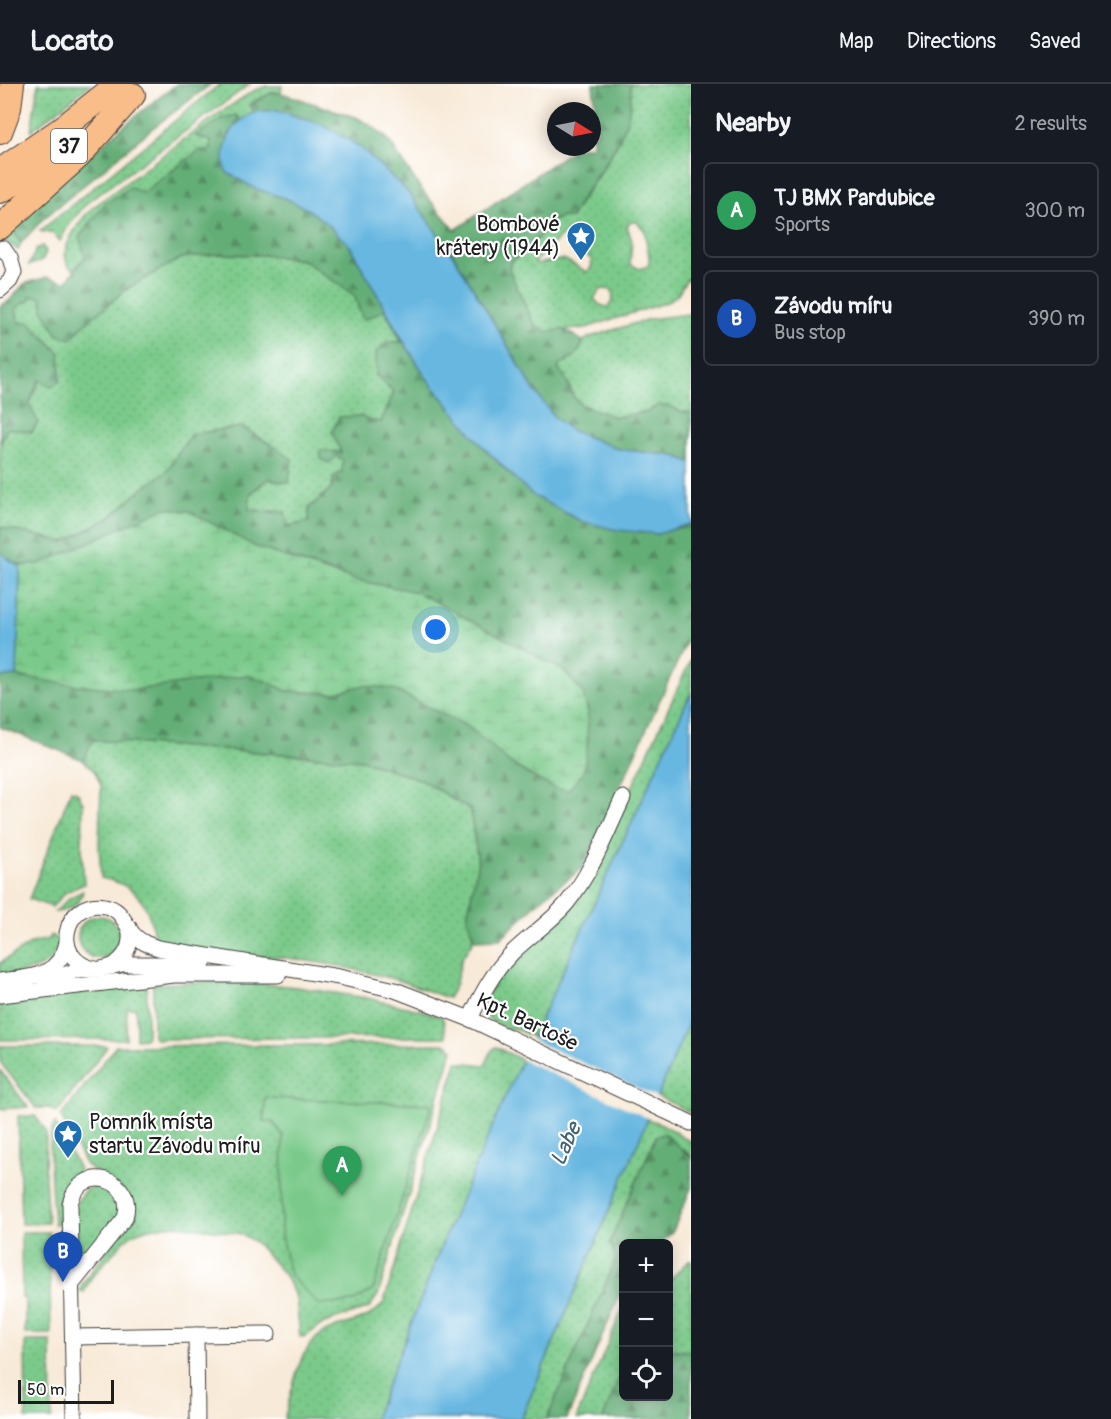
<!DOCTYPE html>
<meta charset="utf-8">
<style>
body{margin:0;font-family:Pangolin,sans-serif;background:#20242c;color:#f1f3f6}
.controls{position:absolute;right:18px;bottom:18px;display:grid;overflow:hidden;border-radius:9px;box-shadow:0 3px 15px #0003}
.controls button{width:54px;height:54px;display:grid;place-items:center;padding:0;border:0;border-bottom:2px solid #363941;background:#171b24;color:#f1f3f6;font:30px sans-serif}
.compass{position:absolute;left:547px;top:18px;width:54px;height:54px;border-radius:50%;background:#171b24;box-shadow:0 3px 15px #0003;rotate:100deg}
.scale{position:absolute;left:18px;bottom:15px;width:96px;box-sizing:border-box;padding-left:6px;border:3px solid #1c1c1c;border-top:0;font-size:16px;line-height:21px;white-space:nowrap;color:#1c1c1c;-webkit-text-stroke:4px #fff;paint-order:stroke}
.you{position:absolute;left:436px;top:546px;width:21px;height:21px;margin:-15px;border:4px solid #fff;border-radius:50%;background:#1a73e8;box-shadow:0 0 0 9px #1a73e833}
.badge{display:grid;place-items:center;width:39px;height:39px;border-radius:50%;background:#1f6fb2;color:#fff;font-size:20px;font-weight:700}
.pin{position:absolute;translate:-50% -50px;filter:drop-shadow(0 2px 3px #0008)}
.pin::after{content:'';position:absolute;top:32px;width:21px;height:18px;background:inherit;clip-path:polygon(0 0,100% 0,50% 100%)}
.list{margin:0;padding:0;list-style:none}
h2{display:flex;justify-content:space-between;align-items:center;height:78px;margin:0;padding:0 24px;font-size:26px}
h2 small{font-size:20px;font-weight:400;color:#9ea1a6}
.list li{display:grid;grid-template-columns:39px 1fr auto;gap:18px;align-items:center;box-sizing:border-box;height:96px;margin:0 12px 12px;padding:0 12px;border:2px solid #363941;border-radius:9px}
.list b{display:block;font-size:22px;white-space:nowrap}
.list p{margin:0;font-size:20px;white-space:nowrap;color:#9ea1a6}
.list em{font-size:20px;font-style:normal;color:#9ea1a6}
.icon{flex:none;width:33px;height:33px;fill:none;stroke:currentColor;stroke-width:2;stroke-linecap:round;stroke-linejoin:round}
.map{position:relative;flex:none;width:691px;height:1335px;overflow:hidden}
header{display:flex;align-items:center;gap:36px;box-sizing:border-box;height:84px;padding:0 30px;background:#171b24;border-bottom:2px solid #363941}
header strong{font-size:28px}
nav{display:flex;gap:33px;margin-inline-start:auto;font-size:21px}
main{display:flex}
aside{flex:1;background:#171b24}
.map>svg:first-child{display:block}
.grass{fill:url(#grass-dots);stroke:#4c7354;stroke-width:1.5;fill-rule:evenodd}
.forest{fill:url(#forest-firs);stroke:#40654a;stroke-width:1.5}
.wetland{fill:url(#wetland-marsh);stroke:#4c7354;stroke-width:1.5}
.pitch{fill:#7bca8b;stroke:#4c7354;stroke-width:1.5}
.water{fill:#67b7e1;stroke:#426a7e;stroke-width:1.5}
.pier{fill:#f8ead8}
.lines{fill:none;stroke-linecap:round;stroke-linejoin:round}
.minor-casing{stroke:#3d3b38;stroke-width:17}
.primary-casing{stroke:#3d3b38;stroke-width:26}
.minor{stroke:#fff;stroke-width:15}
.primary{stroke:#f8bd88;stroke-width:24}
.labels{text-anchor:middle;dominant-baseline:central;stroke-width:4.5;stroke-linejoin:round;paint-order:stroke}
.shield{fill:#fff;stroke:#606060;stroke-width:1.5}
.shield-label{font-size:20px;font-weight:bold;fill:#1c1c1c}
.poi-label{font-size:21px;fill:#1c1c1c;stroke:#fff;text-anchor:end}
.street-label{font-size:21px;fill:#1c1c1c;stroke:#fff}
.water-label{font-size:22px;font-style:italic;fill:#3e6275;stroke:#fff}
</style>
<header>
<strong>Locato</strong>
<nav><a>Map</a><a>Directions</a><a>Saved</a></nav>
</header>
<main>
<div class="map">
<svg width="691" height="1335" viewBox="0 0 691 1335">
<defs>
<pattern id="grass-dots" width="8" height="8" patternUnits="userSpaceOnUse" patternTransform="scale(1.5)"><rect width="8" height="8" fill="#7bca8b"/><path d="M2 2h.1M6 6h.1" fill="none" stroke="#6aad77" stroke-width="1.8" stroke-linecap="round"/></pattern>
<pattern id="forest-firs" width="22" height="20" patternUnits="userSpaceOnUse" patternTransform="scale(1.5)"><rect width="22" height="20" fill="#64ae77"/><path d="M5 1l3.5 6h-7zM16 11l3.5 6h-7z" fill="#528d61"/></pattern>
<pattern id="wetland-marsh" width="20" height="14" patternUnits="userSpaceOnUse" patternTransform="scale(1.5)"><rect width="20" height="14" fill="#7bca8b"/><path d="M1 5h8M5 5V1M11 12h8M15 12V8" fill="none" stroke="#6aad77"/></pattern>
</defs>
<rect width="100%" height="100%" fill="#fff"/>
<filter id="ink" filterUnits="userSpaceOnUse"><feTurbulence type="fractalNoise" baseFrequency=".0167" numOctaves="2"/><feDisplacementMap in="SourceGraphic" scale="12" xChannelSelector="R" yChannelSelector="G"/><feConvolveMatrix kernelMatrix="1 2 1 2 8 2 1 2 1" color-interpolation-filters="sRGB"/></filter>
<filter id="wash" filterUnits="userSpaceOnUse"><feTurbulence type="fractalNoise" baseFrequency=".008" numOctaves="4" result="noise"/><feDisplacementMap in="SourceGraphic" scale="24" xChannelSelector="R" yChannelSelector="G"/><feGaussianBlur stdDeviation="1.35" result="paint"/><feColorMatrix in="noise" values="0 0 0 0 0 0 0 0 0 0 0 0 0 0 0 0 0 1.4 0 .05"/><feComposite in="paint" operator="in"/></filter>
<g filter="url(#wash)">
<rect width="100%" height="100%" fill="#f8ead8"/>
<g class="grass">
<polygon points="38,0 91,0 31,47"/>
<polygon points="220,0 250,0 88,118 70,139 60,157 54,150 40,147"/>
<path d="M630 0H691V195H687L677 211 667 218 586 244 547 248 539 245 533 238 509 186 511 178 534 159 554 136 563 133 571 134 573 131V129C597 91 636 48 630 0ZM631 138H637L645 147C645 159 652 172 648 182L640 185 630 180 632 157 627 142ZM566 148H571L584 169 592 176 591 184 587 188 564 175 537 180 535 177ZM604 205 612 206C613 214 614 218 607 223L600 221 594 215 600 206Z"/>
<path d="M267 2H282L281 9 273 8 250 20 255 29 241 37 236 31 197 52 211 57V66L200 67 142 110 74 186C51 173 80 136 92 124L218 30 253 7Z"/>
<polygon points="12,145 21,159 18,166 7,158 0,159 0,152"/>
<path d="M42 162 46 167C44 177 39 179 29 181L36 166Z"/>
<path d="M217 170 267 171 303 176 354 211 385 226 402 258 376 291 394 308 381 338 367 336 337 372 344 376 342 388 333 393 332 403 309 424V438L287 442 285 428 248 426 250 410 292 376 270 360 242 343 191 350 167 387 140 407 108 435 64 458 0 443V361L7 344 32 348 38 338 29 320 40 296 19 239 16 225 30 212 42 213 71 255C92 228 148 188 180 175 190 171 205 171 217 170Z"/>
<path d="M688 230 691 232V329L681 328 672 323 652 324 648 328 615 333 581 321 573 312 569 300 558 286 559 281C571 276 580 270 583 257L590 253 649 235Z"/>
<polygon points="691,575 691,609 533,953 511,943 509,946 491,937 487,932 484,924 487,913 497,893 590,795"/>
<path d="M93 656 362 676 422 696 470 725 478 778 467 833 474 856 462 874 455 902 448 914 398 896 340 882 288 874 234 870 155 857C153 851 153 844 151 838 144 811 128 799 101 794L99 761 101 701 95 688 83 676Z"/>
<polygon points="71,706 77,708 83,719 82,769 84,800 66,808 52,823 29,815"/>
<path d="M83 807C81 821 68 827 55 828L69 814Z"/>
<circle cx="99" cy="853" r="21"/>
<path d="M51 851 57 855 59 859C55 887 22 888 0 892V879L32 859 49 855Z"/>
<polygon points="232,897 297,903 367,914 424,927 443,934 446,953 156,955 153,952 153,900"/>
<polygon points="147,900 147,950 146,954 136,955 136,924 127,924 126,955 0,956 0,917"/>
<polygon points="691,933 691,1029 657,1012"/>
<path d="M447 960 453 965 378 1211 369 1224 324 1239 306 1252 300 1253 296 1214 284 1190 256 1159 242 1150 176 1141 149 1144 134 1149 124 1157 91 1194 84 1208 80 1207 82 1200 131 1134 102 1090 94 1087 85 1080 61 1032 116 962ZM266 1014 374 1206 283 1051 273 1038 264 1037Z"/>
<polygon points="0,962 106,962 107,963 57,1028 48,1024 36,1024 0,978"/>
<path d="M496 963 522 976 445 1153 374 1335H284C292 1310 296 1273 316 1254 336 1237 369 1241 384 1218L457 978 485 981 492 966Z"/>
<polygon points="0,986 28,1023 0,1025"/>
<polygon points="18,1032 35,1032 46,1047 45,1094 48,1139 21,1140"/>
<polygon points="647,1035 662,1040 691,1058 691,1073 684,1065 610,1158 617,1175 547,1335 521,1335"/>
<path d="M55 1039 79 1085 78 1095 63 1136 59 1140H54C53 1120 45 1053 55 1039Z"/>
<path d="M95 1102C115 1103 119 1113 121 1130L78 1181 75 1121 84 1107Z"/>
<polygon points="21,1148 49,1148 51,1250 25,1250 25,1214 22,1214"/>
<polygon points="689,1176 691,1176 691,1267 669,1266 669,1201 671,1195"/>
<polygon points="623,1224 623,1285 603,1335 576,1335"/>
<polygon points="25,1257 51,1257 52,1335 26,1335"/>
</g>
<g class="forest">
<path d="M177 0H211L153 44 42 136 21 159 12 145C64 94 118 43 177 0Z"/>
<path d="M593 0H630C637 54 591 90 571 134L563 133 554 136 534 159 511 178 509 186 533 238C542 249 551 249 563 245L583 257C580 270 571 276 559 281L558 286 564 291 573 312 581 321 615 333 648 328 658 321 672 323 681 328 691 329V378L675 372 618 365 573 347 556 335 534 306 457 177 438 151 278 26 255 29 249 21 273 8 281 9 356 33 372 42 387 54 421 105 455 146 577 63H592V52L597 49Z"/>
<path d="M236 31 241 37 229 50 287 115 309 126 326 139 350 162 404 258 428 296 483 363 512 392 657 450 691 440V548L583 784 544 813 500 855 474 856 467 833 478 778 470 726 422 696 362 676 93 656 83 676 0 643V593L17 592 67 600 134 606 247 591 264 596 287 607 334 609 364 601 393 605 468 643 495 665 507 677 528 690 554 704 568 705 583 688 570 593 563 586 417 508 359 497 255 463 189 427 165 424 40 480C19 482 16 482 0 467V443L64 458 108 435 140 407 167 387 191 350 242 343 270 360 292 375 289 399 267 395 250 410 249 426 285 428 288 442 309 438V424L332 404 333 393 342 388 343 376 337 372 329 379 321 375 320 366 341 368 332 348 339 333 362 332 367 336 381 338 394 308 376 291V269L387 258H402L385 226 363 236 354 211 303 176 267 171 217 170 181 174 128 204 79 245 71 255 58 251 43 227 42 213 30 212V217L25 218 16 225 19 239 29 238 60 269V297L51 303 39 296 29 320 38 338 32 348 7 344 0 361V222L9 217 24 200 47 193 66 198 85 172 79 153 105 120 130 103 142 109 200 66H211V57L196 52 222 34Z"/>
<polygon points="665,1050 691,1073 691,1104 673,1147 661,1159 624,1160 623,1203 567,1335 547,1335 616,1175 610,1158 656,1052"/>
<polygon points="669,1266 691,1267 691,1335 603,1335 623,1285 624,1312 668,1312"/>
</g>
<polygon class="wetland" points="165,424 189,427 256,463 328,488 359,497 417,508 563,586 583,609 588,629 587,664 583,689 568,706 554,704 528,690 507,677 495,665 468,643 393,605 364,601 334,609 287,607 264,596 247,591 134,606 67,600 17,592 20,482 40,480"/>
<polygon class="pitch" points="265,1014 432,1020 373,1206 352,1218 319,1221 290,1191 281,1152 283,1051 273,1038 264,1037"/>
<g class="water">
<path d="M278 26 323 41 359 62 407 107 457 177 534 306 556 335 573 347 618 365 675 372 691 378V440L657 450 617 446 581 437 532 411 483 363 428 296 404 258 350 162 326 139 309 126 287 115 254 104 226 88C220 65 230 37 254 29 261 26 271 27 278 26Z"/>
<polygon points="0,467 12,478 20,482 17,592 0,593"/>
<polygon points="691,609 691,933 521,1335 374,1335 445,1153 506,1011"/>
</g>
<polygon class="pier" points="529,954 659,1014 650,1035 520,975"/>
</g>
<g filter="url(#ink)">
<g class="lines">
<g class="minor-casing">
<g id="minor">
<polyline points="0,206 10,197 14,188 10,174 3,164"/>
<path d="M111 883C126 874 133 860 129 843"/>
<path d="M95 885C50 877 63 814 105 822 122 825 124 839 133 850 140 858 149 861 158 864L339 893 395 906 470 935 691 1039"/>
<path d="M0 897C30 893 58 894 67 859"/>
<polyline points="45,898 77,886 101,885 122,880 203,880"/>
<polyline points="0,911 174,891 278,891"/>
<path d="M470 935C481 911 493 888 512 869 529 852 551 838 567 819 592 788 606 750 623 714"/>
<path d="M72 1200 125 1134C137 1093 79 1078 70 1120L74 1335"/>
<polyline points="196,1251 197,1335"/>
<polyline points="73,1253 268,1250"/>
</g>
</g>
<g class="primary-casing">
<g id="primary">
<polyline points="0,48 9,24 12,0"/>
<polyline points="0,87 60,46 118,0"/>
<polyline points="0,107 24,94 73,59"/>
<polyline points="0,143 78,73 133,11"/>
</g>
</g>
<use href="#minor" class="minor"/>
<use href="#primary" class="primary"/>
</g>
</g>
<defs>
<g id="sight-pin" transform="scale(1.5)"><path d="M0 17L-7.5 6A9.5 9.5 0 1 1 7.5 6Z" fill="#1f6fb2" stroke="#fff"/><path d="M0-6L1.8-2.2L6-1.7L2.9 1.2L3.7 5.4L0 3.3L-3.7 5.4L-2.9 1.2L-6-1.7L-1.8-2.2Z" fill="#fff"/></g>
</defs>
<g fill-rule="evenodd">
<use href="#sight-pin" x="581" y="152"/>
<use href="#sight-pin" x="68" y="1050"/>
</g>
<g class="labels">
<rect class="shield" x="51" y="45" width="36" height="34" rx="4.5"/>
<g class="shield-label">
<text x="69" y="62">37</text>
</g>
<g class="poi-label">
<text x="560" y="140">Bombové<tspan x="560" dy="24">krátery (1944)</tspan></text>
<text x="89" y="1038" text-anchor="start">Pomník místa<tspan x="89" dy="24">startu Závodu míru</tspan></text>
</g>
<g class="street-label">
<text transform="translate(527 938) rotate(25)">Kpt. Bartoše</text>
</g>
<g class="water-label">
<text transform="translate(566 1060) rotate(-65)">Labe</text>
</g>
</g>
</svg>
<div class="controls">
<button>+</button>
<button>−</button>
<button><svg class="icon" aria-label="locate" viewBox="0 0 24 24"><circle cx="12" cy="12" r="6"/><path d="M12 2v4M12 18v4M2 12h4M18 12h4"/></svg></button>
</div>
<svg class="compass" viewBox="-18 -18 36 36"><path d="M0-13l5 13h-10z" fill="#e53935"/><path d="M0 13l5-13h-10z" fill="#9ea1a6"/></svg>
<div class="scale">50 m</div>
<div class="you"></div>
<div class="pin badge" style="left:342px;top:1112px;background:#2e9e5b">A</div>
<div class="pin badge" style="left:63px;top:1198px;background:#1a4fb4">B</div>
</div>
<aside>
<h2>Nearby<small>2 results</small></h2>
<ul class="list">
<li><span class="badge" style="background:#2e9e5b">A</span><div><b>TJ BMX Pardubice</b><p>Sports</p></div><em>300 m</em></li>
<li><span class="badge" style="background:#1a4fb4">B</span><div><b>Závodu míru</b><p>Bus stop</p></div><em>390 m</em></li>
</ul>
</aside>
</main>
